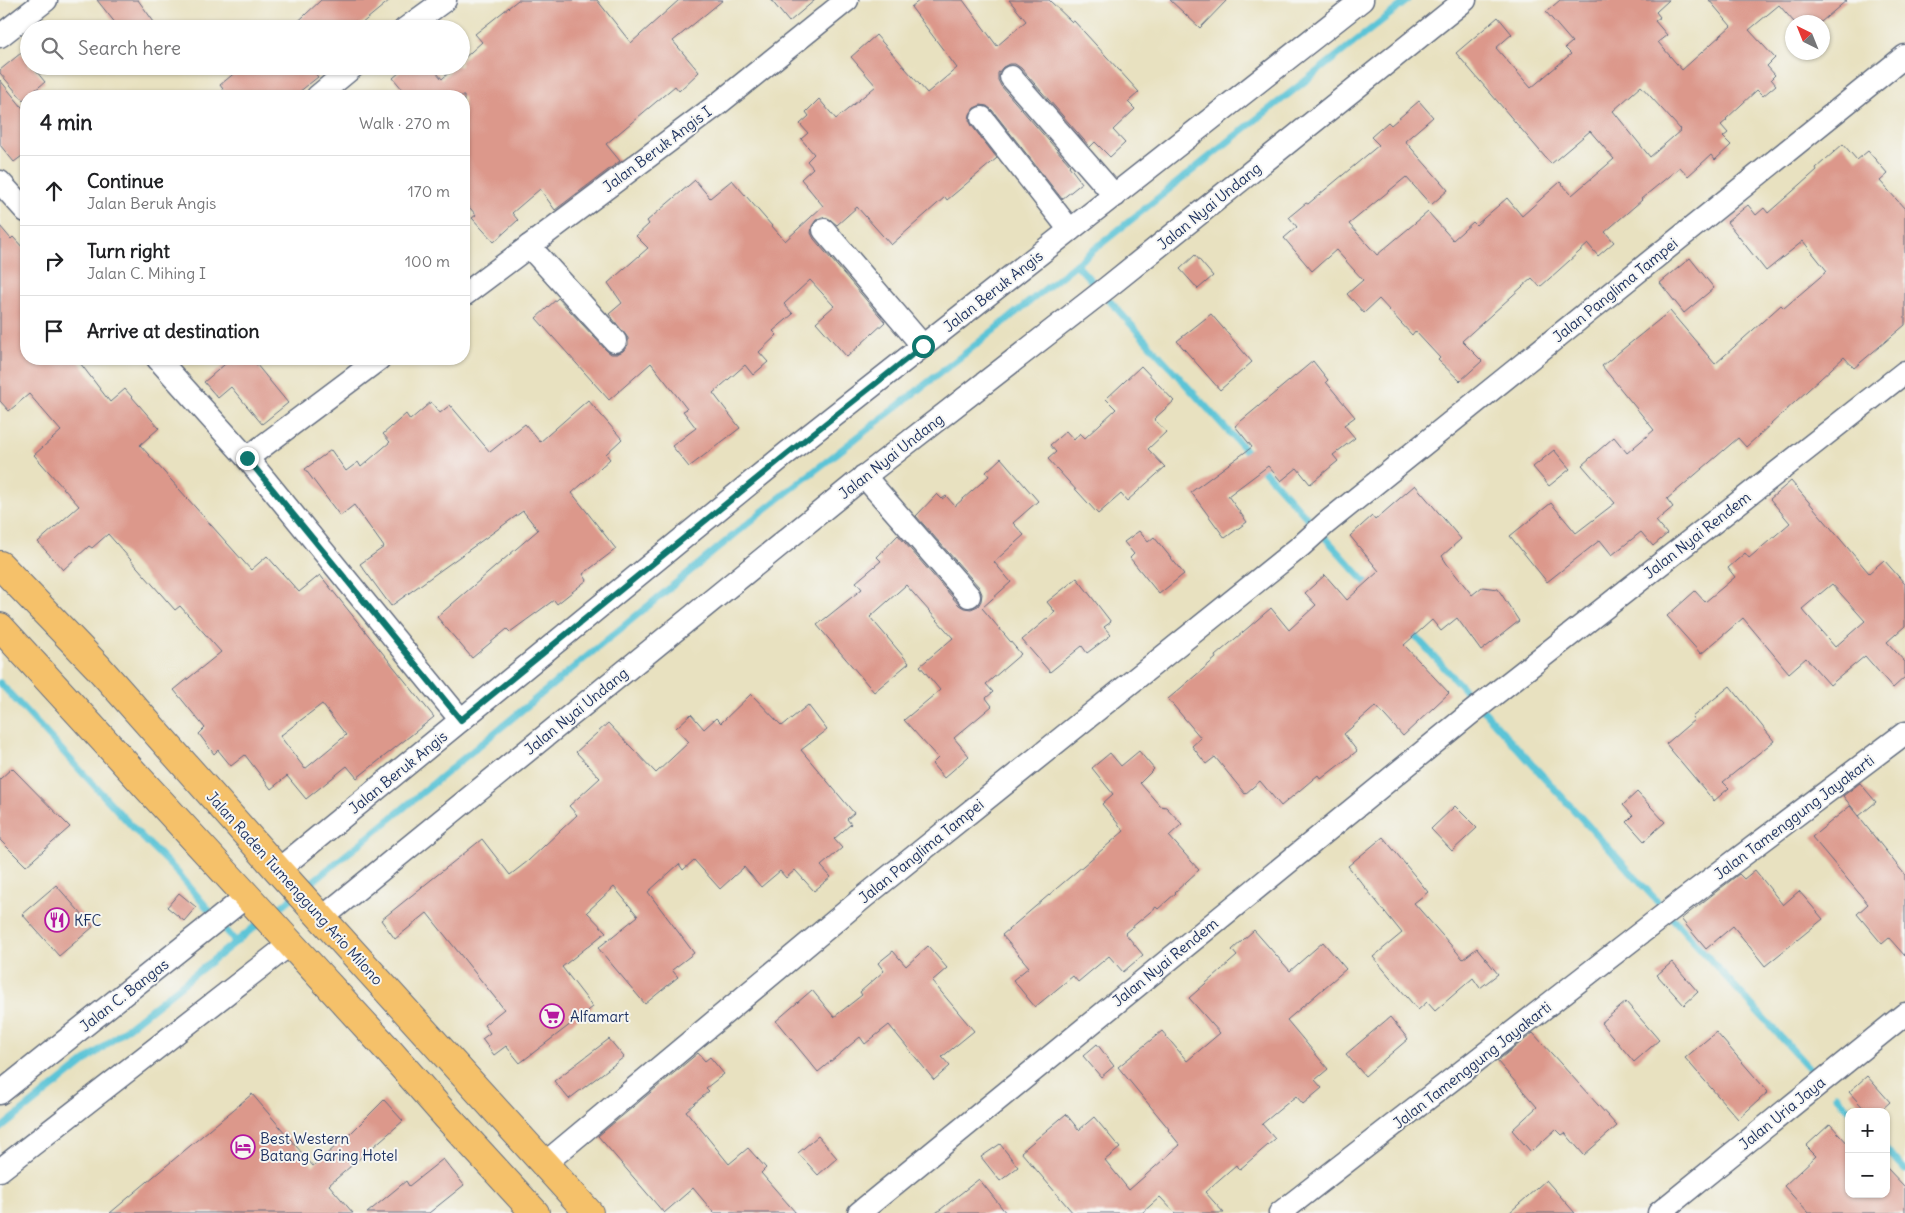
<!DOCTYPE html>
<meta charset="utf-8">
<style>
body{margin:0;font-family:Delius,sans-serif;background:#f6f6f6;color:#202124}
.controls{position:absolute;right:15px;bottom:15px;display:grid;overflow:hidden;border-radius:10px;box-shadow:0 1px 4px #0004}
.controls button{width:45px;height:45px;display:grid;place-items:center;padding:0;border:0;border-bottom:1px solid #e0e0e0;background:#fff;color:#202124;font:25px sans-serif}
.compass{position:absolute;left:1785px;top:15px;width:45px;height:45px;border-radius:50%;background:#fff;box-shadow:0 1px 4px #0004;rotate:317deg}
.stop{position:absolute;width:15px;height:15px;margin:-11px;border:4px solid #0f766e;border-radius:50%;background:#fff}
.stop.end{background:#0f766e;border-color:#fff;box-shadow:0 1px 5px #0008}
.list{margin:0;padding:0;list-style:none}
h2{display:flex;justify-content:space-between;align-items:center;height:65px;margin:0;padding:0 20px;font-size:21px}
h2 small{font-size:16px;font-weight:400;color:#757577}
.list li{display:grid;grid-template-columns:32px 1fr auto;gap:15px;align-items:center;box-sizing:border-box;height:70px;padding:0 20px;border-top:1px solid #e0e0e0}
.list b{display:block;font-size:19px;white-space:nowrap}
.list p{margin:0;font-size:16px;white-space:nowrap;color:#757577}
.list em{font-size:16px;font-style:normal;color:#757577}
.icon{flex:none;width:28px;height:28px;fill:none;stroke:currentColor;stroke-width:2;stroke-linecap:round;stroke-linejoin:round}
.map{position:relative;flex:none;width:1905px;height:1213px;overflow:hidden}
.search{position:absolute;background:#fff;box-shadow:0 1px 4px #0004;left:20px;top:20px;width:450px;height:55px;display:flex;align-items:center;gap:12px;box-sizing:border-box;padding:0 18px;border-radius:28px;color:#757577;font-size:19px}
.panel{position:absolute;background:#fff;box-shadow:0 1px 4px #0004;left:20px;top:90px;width:450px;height:275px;border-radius:20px}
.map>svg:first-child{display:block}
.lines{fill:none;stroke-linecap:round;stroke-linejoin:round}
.stream{stroke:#5bc4d7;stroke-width:7}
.building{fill:#dc988b;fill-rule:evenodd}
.minor-casing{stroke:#636d80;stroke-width:25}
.highway-casing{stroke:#636d80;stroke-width:30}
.minor{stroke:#fff;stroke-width:22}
.highway{stroke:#f5c16b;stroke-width:28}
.route{stroke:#0f766e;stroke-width:6}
.labels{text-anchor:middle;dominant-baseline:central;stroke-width:4;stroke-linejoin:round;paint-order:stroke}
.street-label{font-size:15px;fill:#1b2f5e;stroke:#f6f6f2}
.poi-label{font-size:15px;fill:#1b2f5e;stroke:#f6f6f2;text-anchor:start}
</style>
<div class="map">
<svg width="1905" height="1213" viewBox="0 0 1905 1213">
<rect width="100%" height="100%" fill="#f6f6f2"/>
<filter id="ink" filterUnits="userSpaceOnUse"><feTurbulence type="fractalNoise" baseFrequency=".02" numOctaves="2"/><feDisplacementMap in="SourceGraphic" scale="10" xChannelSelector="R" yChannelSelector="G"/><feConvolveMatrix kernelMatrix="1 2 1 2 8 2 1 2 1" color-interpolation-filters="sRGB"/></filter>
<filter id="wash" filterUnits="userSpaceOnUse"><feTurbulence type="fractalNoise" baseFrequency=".0096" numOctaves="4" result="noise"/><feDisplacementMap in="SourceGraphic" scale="20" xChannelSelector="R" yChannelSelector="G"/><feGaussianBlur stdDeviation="1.12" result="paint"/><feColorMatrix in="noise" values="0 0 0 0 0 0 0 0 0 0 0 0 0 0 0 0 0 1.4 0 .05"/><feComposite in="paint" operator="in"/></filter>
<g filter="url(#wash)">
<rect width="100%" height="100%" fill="#e8e1c0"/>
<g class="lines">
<g class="stream">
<polyline points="1076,264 1372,589"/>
<polyline points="1410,630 1809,1068"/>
<polyline points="0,683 138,833 177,872 236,942"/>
<polyline points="302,890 372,834 763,511 968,351 1234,137 1408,0"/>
<polyline points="271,915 294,896"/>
<polyline points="1836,1095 1851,1112"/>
<polyline points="0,1129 262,921"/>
<polyline points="1886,1149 1905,1170"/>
</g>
</g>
<g id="blocks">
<g class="building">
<polygon points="97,0 138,0 159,29 120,29"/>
<polygon points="321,0 390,0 355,29 290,29"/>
<polygon points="518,0 597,0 631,43 679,0 723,0 673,41 699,72 679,91 675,86 606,144 620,161 555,210 540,189 512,213 518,220 494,242 472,218 476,215 464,201 464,96 408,96 393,78 407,66 431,66 442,79 456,66 461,66 461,61 482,42 475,34"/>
<polygon points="771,0 815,0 789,22"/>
<polygon points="920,0 963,0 997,46 1026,21 1009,0 1049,0 1072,22 1074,21 1139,92 1128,102 1135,109 1113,130 1125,143 1110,157 1095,142 1090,147 1021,68 1015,64 1009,64 1003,67 998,73 998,80 1001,86 1070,165 1069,166 1082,183 1062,199 992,110 987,106 981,105 974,108 970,114 969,120 972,126 997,158 947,200 945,197 891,245 857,207 837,225 828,218 822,217 816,220 812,226 811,233 814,239 885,322 847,357 816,322 834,306 810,280 784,304 793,314 773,331 777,335 759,352 768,362 753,375 745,365 713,393 740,428 689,467 672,446 696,428 683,411 687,409 651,363 609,400 536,318 558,298 606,350 611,354 617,354 623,351 628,345 628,338 609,314 622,303 608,283 648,248 636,236 649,224 647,221 695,180 710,198 732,180 785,241 823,206 801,179 813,168 807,161 814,154 801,139 808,133 800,124 809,116 806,112 819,99 836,119 876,86 851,57 876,35 927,93 957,68 911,7"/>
<polygon points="1170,0 1227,0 1200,28"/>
<path d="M1560 0H1669L1656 12 1660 17 1655 21 1667 35 1658 42 1682 70 1731 26 1709 0H1847L1821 22H1794L1779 5 1749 30 1775 58 1767 66 1775 75 1771 79 1776 85 1763 96 1757 90 1726 119 1727 120 1721 125 1728 133 1723 137 1731 145 1715 160 1711 155 1688 176 1680 167 1641 199 1642 200 1605 232 1614 242 1598 256 1588 244 1540 287 1532 278 1462 341 1482 361 1460 381 1438 360 1440 358 1415 331 1412 335 1379 299 1364 313 1347 294 1363 280 1336 250 1312 271 1284 238 1297 227 1289 217 1306 203 1308 204 1379 145 1371 137 1388 122 1391 125 1419 101 1433 117 1405 141 1448 190 1431 205 1406 177 1349 224 1377 255 1428 212 1453 240 1473 222 1476 225 1507 198 1522 216 1560 182 1572 195 1614 159 1590 131 1551 164 1456 53 1498 17 1512 34 1496 48 1531 88 1571 54 1565 48 1572 42 1546 12ZM1641 86 1681 130 1650 157 1613 111Z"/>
<polygon points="21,53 29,63 29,66 32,66 45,82 23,100 0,73 0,70"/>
<polygon points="243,66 309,66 318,77 294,96 228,96 220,85"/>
<polygon points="0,80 26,112 26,153 14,162 0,145"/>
<polygon points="1843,144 1857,160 1868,151 1888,174 1880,181 1905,209 1905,325 1854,368 1844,357 1746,447 1738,438 1667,499 1673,507 1656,521 1667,534 1653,546 1641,532 1612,555 1600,540 1547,582 1510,536 1551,503 1576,533 1615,503 1582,465 1614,437 1627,453 1654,430 1602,366 1670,311 1715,364 1781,305 1784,308 1827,271 1803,241 1766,271 1727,222 1748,205 1756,215 1764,208 1768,213 1817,170 1816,168"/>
<path d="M0 226 11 239 13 237 26 251V359H77L110 402 125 389 159 428 140 445 251 570 267 556 299 592 320 575 434 717 357 778 347 766 306 799 287 776 271 789 245 755 231 766 218 750 214 754 199 734 205 728 174 690 221 652 180 606 175 610 108 534 92 548 89 546 63 570 38 542 79 506 34 455 61 431 29 394 9 411 0 401ZM322 704 346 735 305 769 280 736Z"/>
<polygon points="1195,255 1213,276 1198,289 1180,269"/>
<polygon points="1690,258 1714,288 1684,313 1660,283"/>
<polygon points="1211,314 1252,362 1220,390 1177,341"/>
<polygon points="231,359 252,359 288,403 262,424 231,387 218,398 204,382"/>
<polygon points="1313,361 1328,380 1326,382 1355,417 1344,425 1355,438 1333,455 1338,461 1310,484 1297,468 1281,481 1268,466 1228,496 1247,522 1225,538 1191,492 1252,447 1235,426"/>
<polygon points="1141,366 1174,401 1154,419 1166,432 1148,449 1165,467 1127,501 1121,494 1098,514 1048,459 1056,452 1050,445 1066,431 1074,440 1080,433 1085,438 1116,409 1106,399"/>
<polygon points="588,400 622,439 606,454 610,459 572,493 616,549 583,574 587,580 557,604 554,600 510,632 507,629 472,658 437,617 538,530 523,511 391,606 360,564 384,547 354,505 340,516 305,469 331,450 346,471 358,462 361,467 390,442 383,434 406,414 410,420 431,402 440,413 450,405 490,452 525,424 540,442"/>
<polygon points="1554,450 1570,469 1549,486 1533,467"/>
<polygon points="1001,458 1038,501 1013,523 1024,535 994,562 1011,582 982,608 1021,654 986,684 993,692 986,698 992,706 954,738 969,756 944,778 932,764 938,758 904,720 940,690 920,666 953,638 906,585 870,617 909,663 874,692 817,625 862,589 856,582 881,561 877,557 898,535 959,605 964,608 971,609 978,606 981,601 982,594 979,587 916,516 937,494 942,499 946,496 955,506 989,476 986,472"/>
<path d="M1791 481 1869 573 1884 560 1905 584V626L1887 642 1905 662V677L1893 688 1865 656 1830 685 1806 658 1789 673 1743 618 1701 654 1667 616 1695 591 1705 602 1735 577 1728 568 1745 553 1749 558 1790 523 1770 499ZM1832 584 1865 621 1835 647 1802 609Z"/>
<polygon points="1415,485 1461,539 1442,556 1447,564 1472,595 1482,587 1498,589 1519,621 1481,651 1457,618 1441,631 1432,620 1404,645 1449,693 1403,736 1376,706 1344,734 1357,751 1321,779 1318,775 1281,806 1260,781 1245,794 1215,757 1206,764 1192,746 1201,738 1168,699 1216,658 1215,656 1271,608 1289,630 1316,605 1305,593 1325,575 1347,600 1379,571 1350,536 1372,516 1375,520"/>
<polygon points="1139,531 1148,542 1154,537 1184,574 1159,594 1130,558 1134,554 1124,542"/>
<polygon points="1077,578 1111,622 1104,627 1111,635 1087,653 1082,646 1050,672 1022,640 1055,612 1047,602"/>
<polygon points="1730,686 1774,741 1723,782 1729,788 1714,801 1666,744 1694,720 1692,717"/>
<polygon points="751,694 782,726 808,705 827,730 801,750 854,813 847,819 851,824 834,839 842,848 821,866 831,877 814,891 795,870 786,878 780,871 761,887 744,867 720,889 694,860 683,870 679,864 648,892 694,953 672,970 678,977 645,1004 598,948 638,916 614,887 587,912 606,932 562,967 593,1007 520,1063 506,1046 494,1055 482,1039 490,1033 484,1025 504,1009 427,913 395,939 381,920 482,839 510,875 528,861 577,815 569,806 600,778 576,752 608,723 656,773 689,742 676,728 691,714 704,729 716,718 721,723"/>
<polygon points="1139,751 1154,769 1140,783 1160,806 1166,807 1182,824 1169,836 1199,870 1175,892 1176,893 1158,909 1156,907 1125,933 1143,955 1123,972 1109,956 1078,982 1073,976 1035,1007 1013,980 1029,967 1002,935 1124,831 1102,804 1113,794 1092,768 1110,753 1121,766"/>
<polygon points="12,768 70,827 26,866 0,840 0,779"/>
<polygon points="1860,783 1876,802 1859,816 1843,796"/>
<polygon points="1637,792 1665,822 1644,841 1627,822 1633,816 1623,805"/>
<polygon points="1455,806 1477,828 1452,851 1431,829"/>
<polygon points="1850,806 1905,875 1905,956 1889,938 1882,944 1857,914 1868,904 1812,837"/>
<polygon points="1383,837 1428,892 1414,903 1463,959 1477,948 1498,974 1480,988 1473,978 1435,1011 1427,1002 1418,1010 1373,957 1402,933 1348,866"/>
<polygon points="1755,870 1783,905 1799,891 1823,919 1765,966 1733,926 1706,949 1681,919 1739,874 1744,879"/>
<polygon points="56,885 93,927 59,956 22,914"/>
<polygon points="179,893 196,907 184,921 167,907"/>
<polygon points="1254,930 1290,971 1323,942 1346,969 1287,1020 1328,1069 1315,1080 1322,1088 1303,1104 1296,1096 1262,1124 1275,1139 1239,1170 1236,1165 1205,1192 1224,1213 1175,1213 1160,1197 1142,1213 1073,1213 1021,1152 1066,1114 1079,1130 1094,1117 1120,1148 1105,1160 1129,1190 1180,1145 1168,1130 1169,1129 1118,1067 1162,1031 1187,1061 1220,1033 1189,998 1237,956 1232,950"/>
<polygon points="928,946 947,968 932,981 974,1031 942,1057 950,1066 934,1080 889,1025 865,1044 860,1037 818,1072 776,1021 812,990 834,1017 862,995 860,992 884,971 878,963 893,951 906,966"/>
<polygon points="1672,962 1698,992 1684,1005 1657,975"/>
<polygon points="1626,1002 1659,1040 1634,1062 1601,1023"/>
<polygon points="1390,1017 1408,1039 1365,1076 1346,1054"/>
<polygon points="1716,1032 1768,1092 1738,1119 1685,1058"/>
<polygon points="1533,1033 1617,1126 1584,1155 1565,1133 1562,1135 1556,1129 1531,1152 1512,1130 1537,1107 1497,1061"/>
<polygon points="609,1039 624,1057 569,1099 554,1081"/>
<polygon points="1097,1044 1114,1066 1101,1077 1083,1056"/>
<polygon points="698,1053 705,1061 710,1057 724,1074 706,1088 709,1091 686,1111 729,1164 748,1148 766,1168 761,1173 796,1213 714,1213 693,1188 664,1213 598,1136"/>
<polygon points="1867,1076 1890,1102 1879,1112 1867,1112 1849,1092"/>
<polygon points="252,1094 313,1166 350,1134 384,1100 403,1121 329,1185 353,1213 110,1213"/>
<polygon points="1830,1124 1849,1145 1849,1194 1886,1194 1886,1167 1905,1187 1905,1213 1808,1213 1784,1186 1816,1156 1806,1146"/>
<polygon points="818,1136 837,1158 818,1175 798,1153"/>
<polygon points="1000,1144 1018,1167 1000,1181 981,1157"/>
<polygon points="443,1159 464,1185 429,1213 367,1213 406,1181 409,1186"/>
<polygon points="979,1179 1006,1213 936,1213"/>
<polygon points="1546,1180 1575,1213 1509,1213"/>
</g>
</g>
</g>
<g filter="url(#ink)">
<use href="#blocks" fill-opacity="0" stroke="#636d80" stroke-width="1"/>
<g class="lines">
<g class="minor-casing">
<g id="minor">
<polyline points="405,29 445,0"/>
<polyline points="0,36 46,0"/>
<polyline points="1011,77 1115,196"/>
<polyline points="318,96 354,66"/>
<polyline points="982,118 1070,230"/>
<polyline points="0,182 26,211"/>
<polyline points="824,230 923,346"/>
<polyline points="529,246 615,341"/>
<polyline points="464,295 718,104 847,0"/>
<polyline points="158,359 247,458 461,720"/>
<polyline points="247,458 379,359"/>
<polyline points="864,476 969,596"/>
<polyline points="278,870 787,453 1362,0"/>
<polyline points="322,918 856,483 1108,287 1465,0"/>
<polyline points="0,1093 247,896"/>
<polyline points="544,1164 864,897 1302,545 1325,524 1905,56"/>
<polyline points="0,1170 290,944"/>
<polyline points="859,1213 1472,712 1905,372"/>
<polyline points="1280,1213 1682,901 1905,733"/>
<polyline points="1659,1213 1905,1014"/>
</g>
</g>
<g class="highway-casing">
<g id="highway">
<polyline points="0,565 98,667 278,870 589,1213"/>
<polyline points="0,627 389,1051 447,1117 535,1213"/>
</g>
</g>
<use href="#minor" class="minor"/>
<use href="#highway" class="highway"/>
</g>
</g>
<g class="lines" filter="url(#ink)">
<polyline class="route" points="247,458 461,720 787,454 923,346"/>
</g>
<defs>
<g id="restaurant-ring" transform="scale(1.25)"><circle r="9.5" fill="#f6f6f2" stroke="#b5179e" stroke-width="1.5"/><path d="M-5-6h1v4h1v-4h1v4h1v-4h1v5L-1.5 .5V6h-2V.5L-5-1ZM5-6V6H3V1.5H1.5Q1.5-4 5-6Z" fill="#b5179e"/></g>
<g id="supermarket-ring" transform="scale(1.25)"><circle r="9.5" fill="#f6f6f2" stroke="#b5179e" stroke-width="1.5"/><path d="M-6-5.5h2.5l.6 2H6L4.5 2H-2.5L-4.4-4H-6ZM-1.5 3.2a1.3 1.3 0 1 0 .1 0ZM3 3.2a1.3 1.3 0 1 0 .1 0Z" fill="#b5179e"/></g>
<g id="hotel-ring" transform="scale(1.25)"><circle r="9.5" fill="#f6f6f2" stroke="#b5179e" stroke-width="1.5"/><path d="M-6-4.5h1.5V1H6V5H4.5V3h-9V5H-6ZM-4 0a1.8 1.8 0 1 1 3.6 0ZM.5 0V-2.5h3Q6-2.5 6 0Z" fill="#b5179e"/></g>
</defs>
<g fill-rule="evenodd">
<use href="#restaurant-ring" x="57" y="920"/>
<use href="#supermarket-ring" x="552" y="1016"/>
<use href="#hotel-ring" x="243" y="1147"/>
</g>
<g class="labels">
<g class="street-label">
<text transform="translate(657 149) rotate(-37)">Jalan Beruk Angis I</text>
<text transform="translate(1209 206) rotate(-39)">Jalan Nyai Undang</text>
<text transform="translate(1615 290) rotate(-39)">Jalan Panglima Tampei</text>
<text transform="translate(993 291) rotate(-38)">Jalan Beruk Angis</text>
<text transform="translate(891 456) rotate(-38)">Jalan Nyai Undang</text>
<text transform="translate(1697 535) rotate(-38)">Jalan Nyai Rendem</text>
<text transform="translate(576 711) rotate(-39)">Jalan Nyai Undang</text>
<text transform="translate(398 772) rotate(-39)">Jalan Beruk Angis</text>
<text transform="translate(1794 817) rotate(-37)">Jalan Tamenggung Jayakarti</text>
<text transform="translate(921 851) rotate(-39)">Jalan Panglima Tampei</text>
<text transform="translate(295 888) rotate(48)">Jalan Raden Tumenggung Ario Milono</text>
<text transform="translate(1165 962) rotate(-39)">Jalan Nyai Rendem</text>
<text transform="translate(124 995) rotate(-38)">Jalan C. Bangas</text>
<text transform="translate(1472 1065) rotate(-38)">Jalan Tamenggung Jayakarti</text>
<text transform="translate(1782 1113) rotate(-39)">Jalan Uria Jaya</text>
</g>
<g class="poi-label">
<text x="74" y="920">KFC</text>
<text x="570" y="1016">Alfamart</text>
<text x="260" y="1138">Best Western<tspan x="260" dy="17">Batang Garing Hotel</tspan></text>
</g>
</g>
</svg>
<div class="controls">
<button>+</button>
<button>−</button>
</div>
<svg class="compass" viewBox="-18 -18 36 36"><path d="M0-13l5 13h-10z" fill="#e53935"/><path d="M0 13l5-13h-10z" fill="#757577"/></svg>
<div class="stop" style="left:923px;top:346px"></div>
<div class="stop end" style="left:247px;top:458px"></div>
<div class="search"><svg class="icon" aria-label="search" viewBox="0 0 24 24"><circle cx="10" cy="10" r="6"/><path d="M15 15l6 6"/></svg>Search here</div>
<section class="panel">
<h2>4 min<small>Walk · 270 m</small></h2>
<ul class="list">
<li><svg class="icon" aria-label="ahead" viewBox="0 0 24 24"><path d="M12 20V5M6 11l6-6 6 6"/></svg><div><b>Continue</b><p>Jalan Beruk Angis</p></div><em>170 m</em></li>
<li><svg class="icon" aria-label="right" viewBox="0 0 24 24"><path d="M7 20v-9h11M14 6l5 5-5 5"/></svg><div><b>Turn right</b><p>Jalan C. Mihing I</p></div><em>100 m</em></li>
<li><svg class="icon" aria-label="arrive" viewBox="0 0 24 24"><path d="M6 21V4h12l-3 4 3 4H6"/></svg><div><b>Arrive at destination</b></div></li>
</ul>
</section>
</div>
